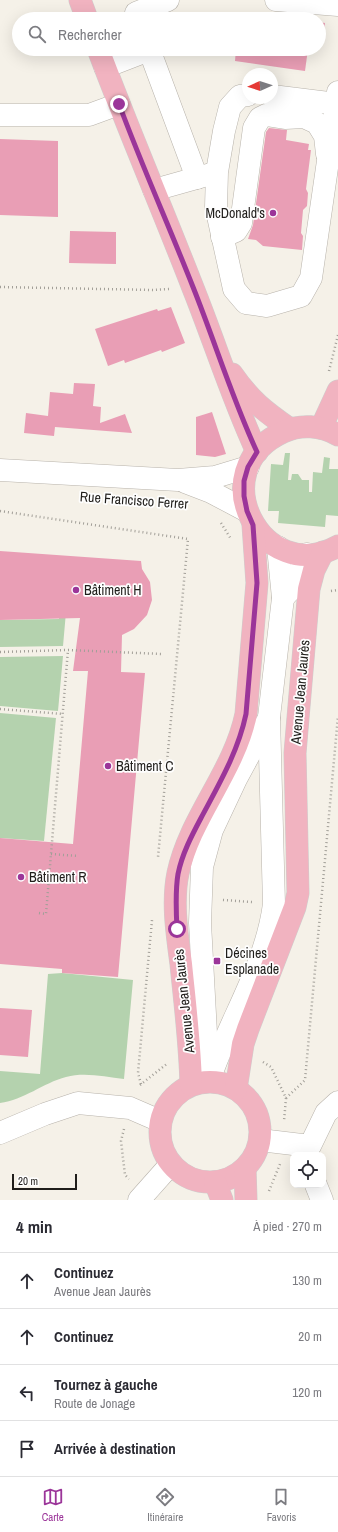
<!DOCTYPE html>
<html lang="fr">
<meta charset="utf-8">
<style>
body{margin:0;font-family:"Archivo Narrow",sans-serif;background:#f2f2f3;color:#2b2b33}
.controls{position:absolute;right:12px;bottom:12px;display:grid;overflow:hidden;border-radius:8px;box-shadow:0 4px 16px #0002}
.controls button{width:36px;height:36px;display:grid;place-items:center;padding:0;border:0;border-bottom:1px solid #e1e1e2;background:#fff;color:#2b2b33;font:20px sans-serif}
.compass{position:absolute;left:242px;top:68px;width:36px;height:36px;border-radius:50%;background:#fff;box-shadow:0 4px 16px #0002;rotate:267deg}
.scale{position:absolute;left:12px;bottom:10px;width:65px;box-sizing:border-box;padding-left:4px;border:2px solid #201e1b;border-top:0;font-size:11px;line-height:14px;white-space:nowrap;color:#201e1b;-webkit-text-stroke:3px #fefefe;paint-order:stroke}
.stop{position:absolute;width:12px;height:12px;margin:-9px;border:3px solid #9b3599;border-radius:50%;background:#fff}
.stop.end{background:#9b3599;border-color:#fff;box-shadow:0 1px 4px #0008}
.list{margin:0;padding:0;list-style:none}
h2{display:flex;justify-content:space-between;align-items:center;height:52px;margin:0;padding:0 16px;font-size:17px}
h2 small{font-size:13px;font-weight:400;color:#7c7c81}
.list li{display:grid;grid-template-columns:26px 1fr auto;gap:12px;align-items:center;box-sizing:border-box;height:56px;padding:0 16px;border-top:1px solid #e1e1e2}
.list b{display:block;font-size:15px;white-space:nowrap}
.list p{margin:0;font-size:13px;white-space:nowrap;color:#7c7c81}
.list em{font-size:13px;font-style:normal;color:#7c7c81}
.icon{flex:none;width:22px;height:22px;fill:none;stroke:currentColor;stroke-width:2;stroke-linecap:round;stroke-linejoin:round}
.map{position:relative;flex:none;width:338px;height:1200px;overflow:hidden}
.search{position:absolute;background:#fff;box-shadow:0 4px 16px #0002;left:12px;right:12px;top:12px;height:44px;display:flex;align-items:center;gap:10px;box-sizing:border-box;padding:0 14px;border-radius:22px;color:#7c7c81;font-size:15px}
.sheet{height:276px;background:#fff}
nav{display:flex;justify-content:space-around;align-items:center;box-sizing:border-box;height:56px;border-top:1px solid #e1e1e2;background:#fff;font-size:11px;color:#7c7c81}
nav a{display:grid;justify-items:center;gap:2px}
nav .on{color:#9b3599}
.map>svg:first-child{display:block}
.green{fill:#b4d2ae}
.building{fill:#e99eb5}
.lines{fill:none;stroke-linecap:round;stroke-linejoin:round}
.minor-casing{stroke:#b8b3ab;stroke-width:23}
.major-casing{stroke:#cececd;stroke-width:23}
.path{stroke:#a29f98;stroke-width:2.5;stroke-dasharray:1 3;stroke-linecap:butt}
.minor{stroke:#fff;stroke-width:22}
.major{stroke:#f1b3c0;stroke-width:22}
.route{stroke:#9b3599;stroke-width:5}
.poi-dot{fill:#9b3599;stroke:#fefefe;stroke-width:1.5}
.labels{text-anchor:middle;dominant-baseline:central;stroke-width:3.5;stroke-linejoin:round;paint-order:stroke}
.poi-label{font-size:14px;fill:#201e1b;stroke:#fefefe;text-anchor:start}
.street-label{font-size:14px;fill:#201e1b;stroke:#fefefe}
</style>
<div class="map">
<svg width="338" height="1200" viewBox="0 0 338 1200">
<rect width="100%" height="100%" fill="#f5f1e8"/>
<g class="green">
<polygon points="285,453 290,453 288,480 291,480 292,474 298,474 302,480 309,480 309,492 312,492 313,472 322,473 324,457 330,458 329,469 338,469 338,516 326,515 325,527 278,523 279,511 268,511 271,464 283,465"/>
<polygon points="59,612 66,612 63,646 0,647 0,620 59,619"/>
<polygon points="63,656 58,711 0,706 0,657"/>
<polygon points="0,713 56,718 44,841 0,838"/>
<path d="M62 973 133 980 124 1079C105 1077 85 1072 66 1077 43 1083 24 1100 0 1103V1071L40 1074 48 974Z"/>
</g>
<g class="building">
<polygon points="240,12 293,19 239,19"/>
<polygon points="319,22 325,23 322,43 319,43"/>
<polygon points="236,49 308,49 305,71 235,61"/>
<polygon points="269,128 287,130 286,140 309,144 308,150 311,150 306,189 308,193 307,206 303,210 301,233 303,236 302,250 263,246 256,240 248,239 253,225 266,132"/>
<polygon points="0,139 58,141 58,217 0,215"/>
<polygon points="70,231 116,232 116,264 69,263"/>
<polygon points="171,307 185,343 162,352 161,350 125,363 124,360 108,366 95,329 157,309 158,311"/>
<polygon points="74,383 95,384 93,406 101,407 100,423 125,414 132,433 55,427 54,436 24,433 26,413 48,416 50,392 73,394"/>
<polygon points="212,412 226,454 215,457 196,455 196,417"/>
<polygon points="0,551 141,561 142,569 150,582 152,600 147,615 134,629 122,635 121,672 145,673 118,977 62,973 62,969 0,964 0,838 73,844 88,671 73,671 80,618 0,620"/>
<polygon points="0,1008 32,1010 28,1057 0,1055"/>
</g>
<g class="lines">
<g class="minor-casing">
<g id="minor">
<polyline points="276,0 338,5"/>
<polyline points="138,19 136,13 168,0"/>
<polyline points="149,49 197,178"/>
<polyline points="105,67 149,50"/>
<polyline points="248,95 240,96 230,107 224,131 217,172 216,207 234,289 246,303 267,306 301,296 311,278 338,92"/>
<polyline points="272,96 338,104"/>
<polyline points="0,115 89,115 119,104"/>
<polyline points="154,190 211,174"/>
<polyline points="222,237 236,231 241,223 254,128 260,118 266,115 285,118 304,117 317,123 325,136 327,154"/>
<polyline points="0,470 178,480 215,477 248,467"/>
<polyline points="185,482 211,492 247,511"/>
<polyline points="283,598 293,587 307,554"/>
<polyline points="208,1070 200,923 202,867 212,830 236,779 269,718"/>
<path d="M209 1081C228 1022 266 967 274 904L269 717 283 598 278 547"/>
<polyline points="0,1133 45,1114 78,1103 130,1108 160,1121"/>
<polyline points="260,1140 310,1146 326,1113 338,1102"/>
<polyline points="316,1185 322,1200"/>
<polyline points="139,1200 171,1164"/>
</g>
</g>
<g class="major-casing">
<g id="major">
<polyline points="80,0 87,19"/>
<path d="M98 49C128 129 162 208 193 288 215 343 232 398 257 452"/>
<path d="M232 374C250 400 264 411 290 429"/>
<polyline points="321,428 338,391"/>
<path d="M338 435C321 425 300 424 283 432 200 470 263 588 338 546"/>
<circle cx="210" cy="1132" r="50"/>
<path d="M191 1085C190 1044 185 1004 181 964 177 934 172 902 178 873 190 817 234 772 246 714L257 583 253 525"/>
<polyline points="236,1089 243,1044 248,1029 295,907 298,893 295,753 309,589 314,570 323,552"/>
<polyline points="245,1168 246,1200"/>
<polyline points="215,1182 222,1200"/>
</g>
</g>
<g class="path">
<polyline points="0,287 153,290 170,289"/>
<polyline points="329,371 338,335"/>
<polyline points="0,511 188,539 158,857"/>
<polyline points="221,523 231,539"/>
<polyline points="331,591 338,590"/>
<polyline points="0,652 68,650 162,654"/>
<polyline points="0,709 63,714"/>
<polyline points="51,854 78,856"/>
<polyline points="223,900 252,902"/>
<polyline points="39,913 46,914 68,650"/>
<polyline points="263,1062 271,1067 286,1098 284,1121"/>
<polyline points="141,1084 138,1073 152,920"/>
<polyline points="140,1085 168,1063"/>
<polyline points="286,1098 305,1080 338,716"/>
<polyline points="124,1129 121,1141 125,1175 129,1179"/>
<polyline points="269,1191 280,1164"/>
</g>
<use href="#minor" class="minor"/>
<use href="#major" class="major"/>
</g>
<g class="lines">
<path class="route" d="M119 104C142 166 169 226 193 287 215 342 232 398 257 452L248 467 244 481V496L247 511 253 525 257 583 246 714C238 752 219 784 201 818 192 835 182 854 178 874 175 892 176 910 177 929"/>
</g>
<g class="poi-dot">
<circle cx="273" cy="213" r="4"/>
<circle cx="76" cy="590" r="4"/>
<circle cx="108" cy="766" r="4"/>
<circle cx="21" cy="877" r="4"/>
<rect x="213" y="957" width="8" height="8" rx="2"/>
</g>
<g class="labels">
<g class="poi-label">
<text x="265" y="213" text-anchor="end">McDonald's</text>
<text x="84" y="590">Bâtiment H</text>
<text x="116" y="766">Bâtiment C</text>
<text x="29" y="877">Bâtiment R</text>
<text x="225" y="953">Décines<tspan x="225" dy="16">Esplanade</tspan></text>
</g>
<g class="street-label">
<text transform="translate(134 500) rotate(4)">Rue Francisco Ferrer</text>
<text transform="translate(300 692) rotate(-85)">Avenue Jean Jaurès</text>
<text transform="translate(184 1001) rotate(-96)">Avenue Jean Jaurès</text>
</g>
</g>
</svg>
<div class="controls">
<button><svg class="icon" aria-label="locate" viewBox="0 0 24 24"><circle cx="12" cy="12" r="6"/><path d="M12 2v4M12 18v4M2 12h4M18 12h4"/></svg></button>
</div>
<svg class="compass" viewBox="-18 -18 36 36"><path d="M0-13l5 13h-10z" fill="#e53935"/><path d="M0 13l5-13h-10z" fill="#7c7c81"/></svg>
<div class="scale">20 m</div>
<div class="stop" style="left:177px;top:929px"></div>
<div class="stop end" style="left:119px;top:104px"></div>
<div class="search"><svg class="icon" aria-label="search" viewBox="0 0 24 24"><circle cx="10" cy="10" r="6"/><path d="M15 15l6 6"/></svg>Rechercher</div>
</div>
<section class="sheet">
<h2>4 min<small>À pied · 270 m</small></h2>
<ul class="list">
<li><svg class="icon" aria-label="ahead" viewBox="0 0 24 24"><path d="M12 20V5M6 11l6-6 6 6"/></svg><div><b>Continuez</b><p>Avenue Jean Jaurès</p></div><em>130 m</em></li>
<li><svg class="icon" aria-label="ahead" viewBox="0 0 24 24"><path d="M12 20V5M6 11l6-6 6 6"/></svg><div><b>Continuez</b></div><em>20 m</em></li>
<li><svg class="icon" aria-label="left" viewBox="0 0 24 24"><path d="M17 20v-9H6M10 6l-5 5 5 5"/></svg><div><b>Tournez à gauche</b><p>Route de Jonage</p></div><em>120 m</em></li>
<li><svg class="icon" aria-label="arrive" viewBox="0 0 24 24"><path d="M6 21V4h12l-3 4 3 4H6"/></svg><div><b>Arrivée à destination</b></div></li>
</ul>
</section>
<nav>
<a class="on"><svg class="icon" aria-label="map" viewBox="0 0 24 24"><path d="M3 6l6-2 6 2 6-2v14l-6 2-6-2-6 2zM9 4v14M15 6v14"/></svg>Carte</a>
<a><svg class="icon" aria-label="directions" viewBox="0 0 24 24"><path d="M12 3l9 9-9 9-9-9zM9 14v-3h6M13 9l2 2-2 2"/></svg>Itinéraire</a>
<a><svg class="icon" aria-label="saved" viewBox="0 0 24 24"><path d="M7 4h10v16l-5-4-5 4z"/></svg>Favoris</a>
</nav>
